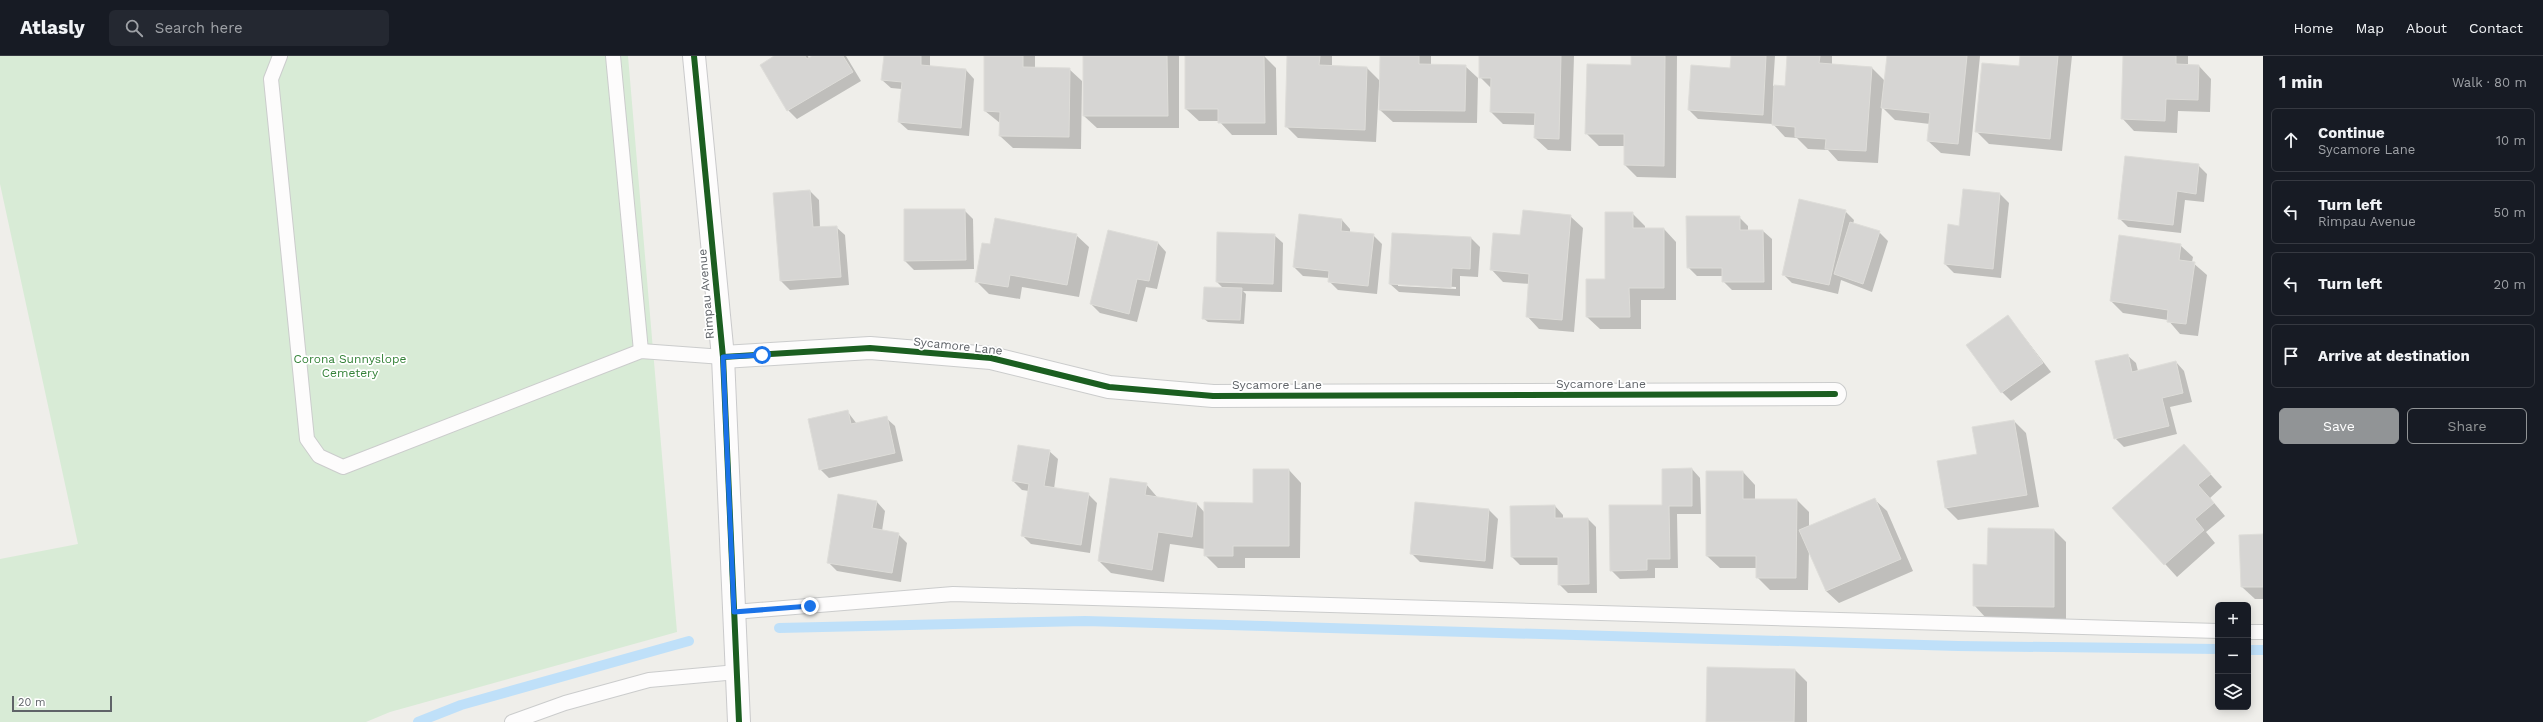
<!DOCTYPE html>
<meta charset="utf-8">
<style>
body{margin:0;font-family:"Work Sans",sans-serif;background:#242831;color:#f1f3f6}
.controls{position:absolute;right:12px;bottom:12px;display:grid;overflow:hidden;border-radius:6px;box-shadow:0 2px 10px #0003}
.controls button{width:36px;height:36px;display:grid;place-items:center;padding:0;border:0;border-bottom:1px solid #363941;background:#171b24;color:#f1f3f6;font:20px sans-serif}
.scale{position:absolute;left:12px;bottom:10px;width:100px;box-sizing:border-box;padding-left:4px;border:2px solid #5f6368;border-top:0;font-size:11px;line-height:14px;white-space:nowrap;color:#5f6368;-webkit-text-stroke:3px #fff;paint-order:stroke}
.stop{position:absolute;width:12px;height:12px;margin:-9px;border:3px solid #1a73e8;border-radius:50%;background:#fff}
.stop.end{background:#1a73e8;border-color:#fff;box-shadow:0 1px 4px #0008}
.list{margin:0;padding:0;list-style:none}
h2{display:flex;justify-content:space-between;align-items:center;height:52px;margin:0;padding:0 16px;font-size:17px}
h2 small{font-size:13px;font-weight:400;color:#9ea1a6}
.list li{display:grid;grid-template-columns:26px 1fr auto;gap:12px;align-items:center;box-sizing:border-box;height:64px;margin:0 8px 8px;padding:0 8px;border:1px solid #363941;border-radius:6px}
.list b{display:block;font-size:15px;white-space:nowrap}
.list p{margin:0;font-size:13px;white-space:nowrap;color:#9ea1a6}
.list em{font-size:13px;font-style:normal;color:#9ea1a6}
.actions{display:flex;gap:8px;padding:12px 16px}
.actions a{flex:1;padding:9px 0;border:1px solid #919496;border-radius:6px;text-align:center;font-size:14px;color:#919496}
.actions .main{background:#919496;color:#fff}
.icon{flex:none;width:22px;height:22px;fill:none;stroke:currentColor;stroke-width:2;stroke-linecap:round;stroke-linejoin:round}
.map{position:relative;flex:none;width:2263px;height:666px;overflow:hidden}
header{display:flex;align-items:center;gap:24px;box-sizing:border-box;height:56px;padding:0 20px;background:#171b24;border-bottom:1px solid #363941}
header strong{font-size:19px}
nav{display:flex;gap:22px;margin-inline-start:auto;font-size:14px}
.search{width:280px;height:36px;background:#242831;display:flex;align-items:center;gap:10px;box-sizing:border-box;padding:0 14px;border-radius:6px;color:#9ea1a6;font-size:15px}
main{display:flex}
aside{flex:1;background:#171b24}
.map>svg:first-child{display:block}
.green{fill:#d8ebd6}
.shadow{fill:#0003;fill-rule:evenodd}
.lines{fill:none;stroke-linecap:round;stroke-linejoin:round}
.stream{stroke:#bfe0f9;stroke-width:10}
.building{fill:#d6d5d3;stroke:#deddd9}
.service-casing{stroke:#cbcccc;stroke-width:16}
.minor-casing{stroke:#cbcccc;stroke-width:24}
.secondary-casing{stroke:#cacacb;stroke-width:24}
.service{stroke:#fdfcfc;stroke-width:14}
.minor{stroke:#fdfcfc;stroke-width:22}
.secondary{stroke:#fdfcfc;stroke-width:22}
.cycleway-casing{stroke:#fff;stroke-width:8}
.cycleway{stroke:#1b5e20;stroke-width:6}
.route{stroke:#1a73e8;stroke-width:5}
.labels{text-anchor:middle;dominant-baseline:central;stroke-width:3.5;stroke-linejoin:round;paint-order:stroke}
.street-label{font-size:12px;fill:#5f6368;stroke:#fff}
.park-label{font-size:12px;fill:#348238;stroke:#fff}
</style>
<header>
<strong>Atlasly</strong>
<div class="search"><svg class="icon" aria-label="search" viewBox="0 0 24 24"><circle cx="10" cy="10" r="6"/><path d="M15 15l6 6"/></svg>Search here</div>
<nav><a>Home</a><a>Map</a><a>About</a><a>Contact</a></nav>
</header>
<main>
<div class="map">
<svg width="2263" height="666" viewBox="0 0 2263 666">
<rect width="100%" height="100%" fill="#efeeea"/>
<polygon class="green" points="0,0 628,0 677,576 390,656 366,666 0,666 0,503 78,488 0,128"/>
<g class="shadow">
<polygon points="776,0 808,0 809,3 814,0 846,0 861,25 797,63 788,54"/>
<polygon points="885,0 930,0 930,11 966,14 974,23 969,80 908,74 899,66 902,33 891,32 882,24"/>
<polygon points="985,0 1035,0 1035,12 1069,13 1082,25 1081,93 1013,92 1000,80 1000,67 985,55"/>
<polygon points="1084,0 1179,0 1179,72 1097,72 1084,60"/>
<polygon points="1186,0 1264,0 1276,12 1277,79 1232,79 1219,65 1199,65 1186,53"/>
<polygon points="1288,0 1332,0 1332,11 1367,12 1381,26 1381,0 1431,0 1431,9 1465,10 1478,22 1477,67 1393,66 1380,54 1381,31 1379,31 1376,86 1298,82 1286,70"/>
<polygon points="1480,0 1574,0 1571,95 1548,94 1535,82 1536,69 1503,68 1491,56 1492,33 1480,21"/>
<polygon points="1632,0 1677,0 1676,122 1637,121 1625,109 1625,90 1599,90 1586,77 1632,10"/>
<polygon points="1732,0 1775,0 1773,30 1786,31 1788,0 1832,0 1832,8 1871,11 1885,25 1888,0 1980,0 1970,100 1941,97 1928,85 1930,68 1895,64 1882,51 1878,107 1838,105 1828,94 1808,93 1797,82 1785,81 1773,68 1698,63 1689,54 1692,10 1731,13"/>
<polygon points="2021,0 2072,0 2062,95 1989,88 1976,75 2020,11"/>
<polygon points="2124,0 2188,0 2188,10 2199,10 2211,23 2210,56 2178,55 2177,77 2134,75 2122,62"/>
<polygon points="2198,109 2207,118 2204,146 2185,144 2181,177 2128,171 2120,163"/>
<polygon points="810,135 819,144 820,172 836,171 845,179 849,229 790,234 781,225"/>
<polygon points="2000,138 2009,147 2001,222 1954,217 1945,208 1960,171"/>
<polygon points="964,154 973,163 974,213 914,214 905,205"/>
<polygon points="1845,155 1854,164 1853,168 1879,176 1888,185 1872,236 1841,224 1838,238 1792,227 1783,218"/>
<polygon points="1632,157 1645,170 1645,173 1664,173 1676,186 1676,244 1641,244 1641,273 1600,273 1587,261 1587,224 1606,224"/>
<polygon points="1570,160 1583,172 1574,276 1539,273 1527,260 1530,228 1503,226 1491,213 1521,180"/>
<polygon points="1739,161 1748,170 1748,175 1763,175 1772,183 1772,234 1732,234 1723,225 1723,220 1697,220 1688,211"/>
<polygon points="1342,164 1350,173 1350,177 1373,179 1382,188 1377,238 1338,234 1329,225 1330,222 1303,220 1294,211"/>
<path d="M1393 178 1471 182 1480 191 1478 221 1460 220V240L1399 236 1390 228ZM1398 228 1456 231V233L1398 230Z"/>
<polygon points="1076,179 1089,191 1079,241 1022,231 1020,243 989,238 976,225 991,190"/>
<polygon points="1274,179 1283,187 1282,236 1243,235 1246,238 1244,268 1208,266 1203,262 1224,233 1217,226"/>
<polygon points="1158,187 1166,196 1157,233 1146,231 1137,266 1100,257 1091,248"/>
<polygon points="2180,189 2193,201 2192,206 2207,219 2198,280 2180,278 2168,264 2123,257 2111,245"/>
<polygon points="2008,260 2051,316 2011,345 2002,336"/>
<polygon points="2127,299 2136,307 2138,315 2176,306 2184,315 2192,346 2170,351 2177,378 2124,391 2115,382"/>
<polygon points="847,355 857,368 886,362 895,370 903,405 829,422 820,413"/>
<polygon points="2014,365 2026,377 2039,451 1958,464 1946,452 1938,406 1978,399"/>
<polygon points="2184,389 2222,431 2210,442 2225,460 2206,476 2215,487 2177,521 2114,452"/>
<polygon points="1049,395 1058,403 1054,433 1088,438 1097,447 1090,497 1031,488 1022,479 1029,435 1022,434 1013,425"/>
<polygon points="1692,413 1700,422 1701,458 1677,458 1678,512 1655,512 1655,522 1620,523 1611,514"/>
<polygon points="1289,414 1301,427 1300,502 1245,502 1245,512 1218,512 1205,499 1205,493 1170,488 1164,526 1111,517 1099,505 1111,423 1146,428 1158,442 1197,448 1205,457 1254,448"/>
<polygon points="1743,416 1755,429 1755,444 1797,444 1809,456 1809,471 1874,443 1887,455 1913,515 1839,547 1826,535 1809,493 1808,534 1770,534 1757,521 1757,512 1720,512 1707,500"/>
<polygon points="877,446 885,455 882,475 898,478 907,487 901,526 837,515 828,506"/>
<polygon points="1555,450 1563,459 1563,463 1588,463 1596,471 1597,537 1568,537 1559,528 1559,509 1520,509 1512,501"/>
<polygon points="1489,454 1498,463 1493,513 1420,506 1411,497"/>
<polygon points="2054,474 2066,486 2066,563 1986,562 1974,549"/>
<polygon points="2263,479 2263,543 2255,543 2242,531"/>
<polygon points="1708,612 1795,614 1807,626 1807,666 1707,666"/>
</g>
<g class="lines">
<g class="stream">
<polyline points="779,572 1085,565 1958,590 2218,593"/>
<polyline points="2248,594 2263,594"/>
<polyline points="418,666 461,649 689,585"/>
</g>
</g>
<g class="building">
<polygon points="774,0 805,0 807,3 812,0 843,0 853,16 787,55 760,9"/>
<polygon points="884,0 921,0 921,9 966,13 961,72 898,66 902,26 881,24"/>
<polygon points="984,0 1023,0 1023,11 1070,12 1069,81 999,80 1000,56 984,55"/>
<polygon points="1083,0 1167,0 1168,60 1083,60"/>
<polygon points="1185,0 1264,0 1265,67 1218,67 1218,53 1185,53"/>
<polygon points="1287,0 1320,0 1319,9 1367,11 1365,74 1285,71"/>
<polygon points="1380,0 1419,0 1419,8 1466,9 1465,55 1379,54"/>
<polygon points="1479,0 1561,0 1559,83 1534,82 1535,57 1490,56 1491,22 1479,22"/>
<polygon points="1631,0 1665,0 1664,110 1624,109 1624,78 1585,78 1587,8 1631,9"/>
<polygon points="1731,0 1766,0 1763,59 1688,54 1691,9 1730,12"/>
<polygon points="1787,0 1820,0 1819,7 1872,11 1866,95 1825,93 1826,83 1795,81 1795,71 1772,69 1774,29 1785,30"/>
<polygon points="1887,0 1967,0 1958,88 1927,85 1930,57 1881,52"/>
<polygon points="2020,0 2058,0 2050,83 1975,76 1982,7 2019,10"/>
<polygon points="2123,0 2176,0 2176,8 2199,9 2198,44 2166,43 2165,65 2121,63"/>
<polygon points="2125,100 2199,108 2196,138 2177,135 2173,169 2118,163"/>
<polygon points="1963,133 2000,137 1993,213 1944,208 1948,168 1959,170"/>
<polygon points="810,134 813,171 837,170 841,221 780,225 773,137"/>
<polygon points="1799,143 1846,154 1829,229 1782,219"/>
<polygon points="904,153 965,153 966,204 904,205"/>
<polygon points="1523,154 1571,159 1562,264 1526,261 1529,218 1490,214 1493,177 1520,179"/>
<polygon points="1605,156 1633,156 1633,172 1664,172 1664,232 1629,232 1630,261 1586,261 1586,223 1605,223"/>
<polygon points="1299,158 1342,163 1341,175 1374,178 1368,230 1328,226 1329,215 1293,211"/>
<polygon points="1686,160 1740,160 1740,174 1763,174 1764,226 1722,226 1722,212 1687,212"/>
<polygon points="995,162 1077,178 1067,229 1010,219 1008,231 975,226 982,187 990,188"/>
<polygon points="1850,166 1880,175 1863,228 1834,218"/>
<polygon points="1108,174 1158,186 1149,225 1137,223 1129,258 1090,248"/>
<polygon points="1217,176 1275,178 1273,228 1216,226"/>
<polygon points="1392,177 1471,181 1470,213 1452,212 1451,232 1389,228"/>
<polygon points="2119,179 2181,188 2179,204 2195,206 2186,268 2167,266 2168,254 2110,245"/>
<polygon points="1204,231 1242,232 1240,264 1202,263"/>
<polygon points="2008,259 2043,307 2001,337 1966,289"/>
<polygon points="2128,298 2132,316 2176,305 2183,337 2162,342 2169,370 2114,383 2095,305"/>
<polygon points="848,354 851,368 887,360 895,397 819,414 808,363"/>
<polygon points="2014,364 2027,439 1945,452 1937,405 1977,398 1972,371"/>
<polygon points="2184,388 2211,418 2198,429 2214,447 2195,463 2204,474 2164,509 2112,452"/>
<polygon points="1018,389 1050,394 1044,430 1089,437 1081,489 1021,480 1029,428 1012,425"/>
<polygon points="1692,412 1692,450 1669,450 1670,503 1647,503 1647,514 1610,515 1609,449 1662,449 1662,413"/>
<polygon points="1253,413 1289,413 1289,490 1233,490 1233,500 1204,500 1204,446 1253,447"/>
<polygon points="1706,415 1743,415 1743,443 1797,443 1796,522 1756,522 1756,500 1706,500"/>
<polygon points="1110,422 1147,427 1145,439 1197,447 1192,481 1158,476 1152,514 1098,505"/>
<polygon points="838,438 877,445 872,472 899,477 892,517 827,507"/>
<polygon points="1875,442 1901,503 1826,535 1799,474"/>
<polygon points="1415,446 1489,453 1485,505 1410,498"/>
<polygon points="1555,449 1555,462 1588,462 1589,528 1558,529 1558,501 1511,501 1510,450"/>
<polygon points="1988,472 2054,473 2054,551 1973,550 1973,508 1987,509"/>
<polygon points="2263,478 2263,531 2241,531 2239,479"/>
<polygon points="1707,611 1795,613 1794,666 1706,666"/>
</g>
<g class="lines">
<g class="service-casing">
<g id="service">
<polyline points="280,0 271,23 307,383 319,400 343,411 641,295 723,301"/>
<polyline points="613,0 641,295"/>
<polyline points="734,556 953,538 2218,575"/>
<polyline points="2248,576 2263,576"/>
<polyline points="512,666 565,647 649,624 737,616"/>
</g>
</g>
<g class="minor-casing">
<polyline id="minor" points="723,301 870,292 991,302 1109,331 1213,340 1835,338"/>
</g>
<g class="secondary-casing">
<polyline id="secondary" points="694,0 723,301 739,666"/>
</g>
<use href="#service" class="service"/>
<use href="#minor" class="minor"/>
<use href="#secondary" class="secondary"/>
<g class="cycleway-casing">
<g id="cycleway">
<polyline points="694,0 723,301 739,666"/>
<polyline points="723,301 870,292 991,302 1109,331 1213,340 1835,338"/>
</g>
</g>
<use href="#cycleway" class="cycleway"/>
</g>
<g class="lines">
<polyline class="route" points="762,299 723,301 734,556 810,550"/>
</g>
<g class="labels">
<g class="street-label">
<text transform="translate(706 238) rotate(-95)">Rimpau Avenue</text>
<text transform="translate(958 290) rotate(6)">Sycamore Lane</text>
<text x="1601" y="328">Sycamore Lane</text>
<text x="1277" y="329">Sycamore Lane</text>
</g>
<g class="park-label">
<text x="350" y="303">Corona Sunnyslope<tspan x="350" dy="14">Cemetery</tspan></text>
</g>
</g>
</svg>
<div class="controls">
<button>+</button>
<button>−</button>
<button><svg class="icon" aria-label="layers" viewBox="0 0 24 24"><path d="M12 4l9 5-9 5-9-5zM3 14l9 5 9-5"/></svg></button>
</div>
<div class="scale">20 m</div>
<div class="stop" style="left:762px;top:299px"></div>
<div class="stop end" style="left:810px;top:550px"></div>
</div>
<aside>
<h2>1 min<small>Walk · 80 m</small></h2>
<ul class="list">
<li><svg class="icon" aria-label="ahead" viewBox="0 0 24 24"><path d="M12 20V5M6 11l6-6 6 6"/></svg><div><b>Continue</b><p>Sycamore Lane</p></div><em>10 m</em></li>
<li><svg class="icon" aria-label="left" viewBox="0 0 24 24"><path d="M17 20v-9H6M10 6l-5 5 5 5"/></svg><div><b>Turn left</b><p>Rimpau Avenue</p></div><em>50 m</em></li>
<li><svg class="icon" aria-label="left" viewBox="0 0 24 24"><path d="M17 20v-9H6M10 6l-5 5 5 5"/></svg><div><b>Turn left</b></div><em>20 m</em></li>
<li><svg class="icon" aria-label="arrive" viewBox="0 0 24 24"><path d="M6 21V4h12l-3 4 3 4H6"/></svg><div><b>Arrive at destination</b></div></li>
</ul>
<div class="actions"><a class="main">Save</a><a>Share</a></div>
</aside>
</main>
